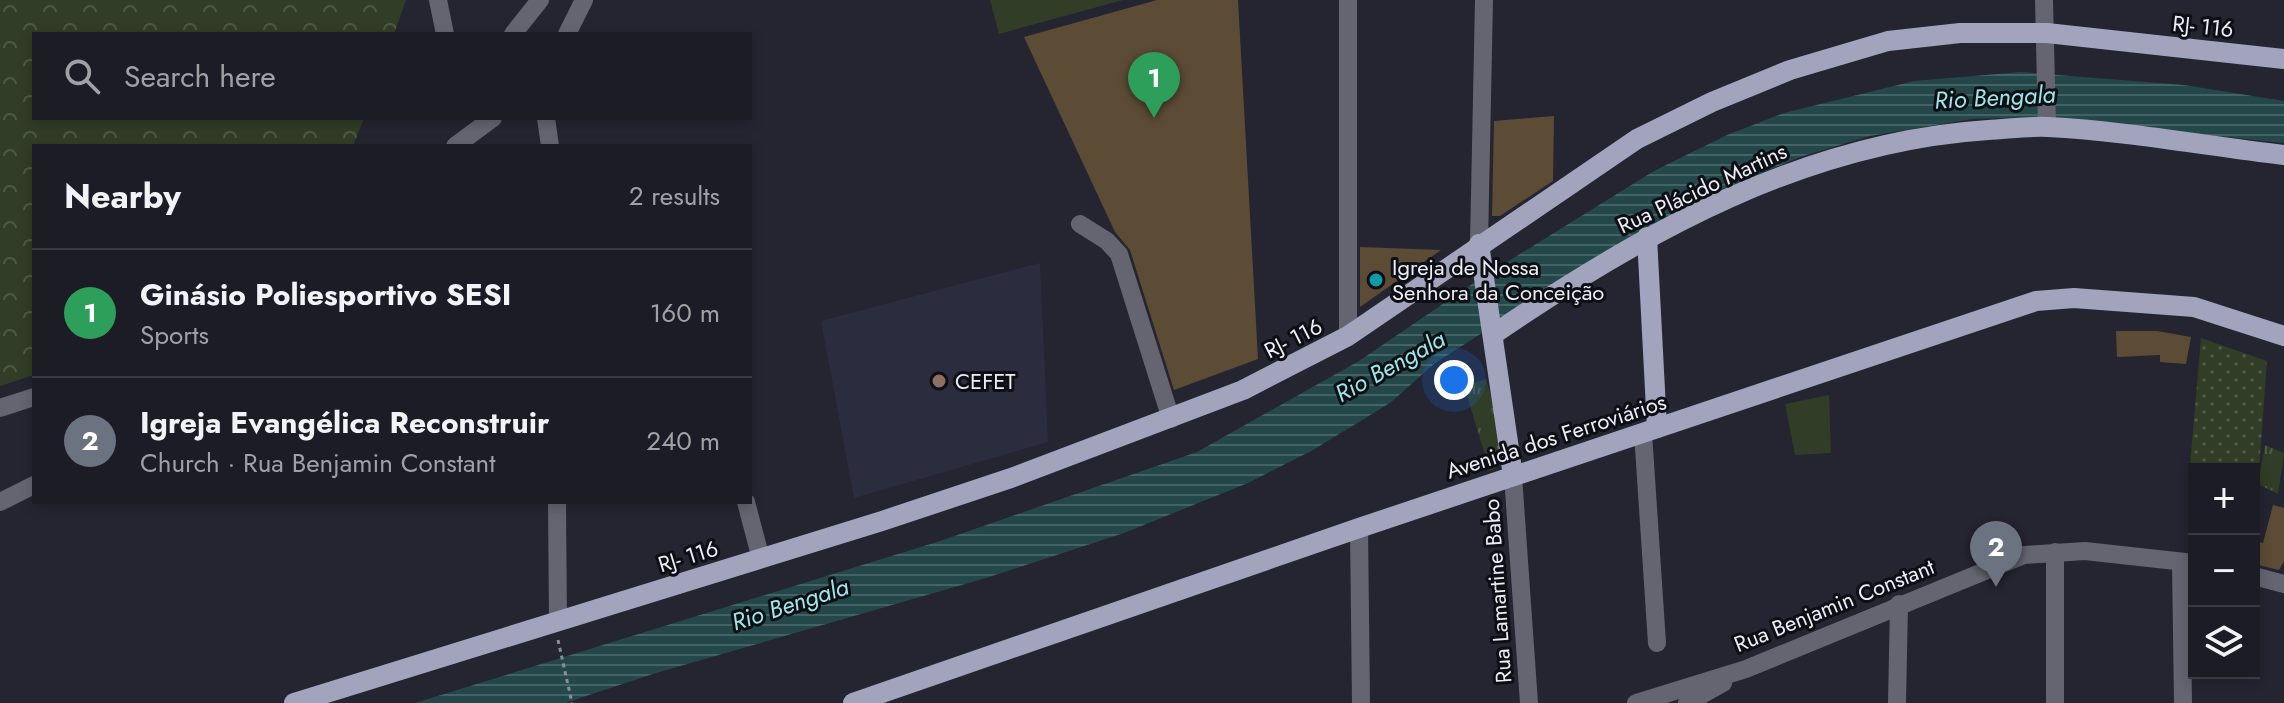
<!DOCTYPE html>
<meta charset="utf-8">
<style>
body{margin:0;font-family:Jost,sans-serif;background:#282932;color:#f1f3f6}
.controls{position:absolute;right:24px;bottom:24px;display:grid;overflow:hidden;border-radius:0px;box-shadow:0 4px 12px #0003}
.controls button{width:72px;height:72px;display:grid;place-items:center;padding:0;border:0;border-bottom:2px solid #393a42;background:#1b1c25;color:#f1f3f6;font:40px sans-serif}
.you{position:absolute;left:1454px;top:380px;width:28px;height:28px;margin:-20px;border:6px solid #fff;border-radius:50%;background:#1a73e8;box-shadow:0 0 0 12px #1a73e833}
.badge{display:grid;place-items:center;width:52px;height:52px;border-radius:50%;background:#0f766e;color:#fff;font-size:26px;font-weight:700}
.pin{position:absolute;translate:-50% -66px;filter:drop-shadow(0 2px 4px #0008)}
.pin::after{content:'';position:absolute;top:42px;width:28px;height:24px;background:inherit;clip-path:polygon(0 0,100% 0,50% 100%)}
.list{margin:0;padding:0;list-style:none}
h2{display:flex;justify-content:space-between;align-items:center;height:104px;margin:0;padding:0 32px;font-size:34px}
h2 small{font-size:26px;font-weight:400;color:#a0a1a7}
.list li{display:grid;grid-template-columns:52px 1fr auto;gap:24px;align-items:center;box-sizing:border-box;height:128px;padding:0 32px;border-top:2px solid #393a42}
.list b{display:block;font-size:30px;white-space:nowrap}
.list p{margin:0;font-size:26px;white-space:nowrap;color:#a0a1a7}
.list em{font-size:26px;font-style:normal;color:#a0a1a7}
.icon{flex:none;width:44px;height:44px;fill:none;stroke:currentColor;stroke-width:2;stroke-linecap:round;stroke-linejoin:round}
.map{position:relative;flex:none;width:2284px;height:703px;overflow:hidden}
.search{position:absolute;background:#1b1c25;box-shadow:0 4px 12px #0003;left:32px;top:32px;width:720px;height:88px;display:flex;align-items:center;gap:20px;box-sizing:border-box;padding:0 28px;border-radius:0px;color:#a0a1a7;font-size:30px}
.panel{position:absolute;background:#1b1c25;box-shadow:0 4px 12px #0003;left:32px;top:144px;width:720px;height:360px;border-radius:0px}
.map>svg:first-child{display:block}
.built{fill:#2b2c3e}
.grass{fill:url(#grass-dots)}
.forest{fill:url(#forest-crowns)}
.park{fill:url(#park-tufts)}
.pitch{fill:#313d26}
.water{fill:url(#water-rules)}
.building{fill:#5c4c35}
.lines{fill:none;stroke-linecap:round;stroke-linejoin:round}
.path{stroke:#8c8d97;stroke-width:3;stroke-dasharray:4 4;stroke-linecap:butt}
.minor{stroke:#646571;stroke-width:18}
.major{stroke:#a2a4bd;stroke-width:20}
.culture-dot{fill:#0f9aa8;stroke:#0e0f14;stroke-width:3}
.education-dot{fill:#8d6e63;stroke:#0e0f14;stroke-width:3}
.labels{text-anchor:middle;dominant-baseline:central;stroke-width:6;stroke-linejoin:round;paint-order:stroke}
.street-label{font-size:22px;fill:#ecedf5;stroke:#0e0f14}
.poi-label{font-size:22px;fill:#ecedf5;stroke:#0e0f14;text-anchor:start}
.water-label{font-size:24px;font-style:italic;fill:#9de5e7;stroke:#0e0f14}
</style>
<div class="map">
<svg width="2284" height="703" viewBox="0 0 2284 703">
<defs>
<pattern id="grass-dots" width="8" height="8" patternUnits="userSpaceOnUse" patternTransform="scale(2)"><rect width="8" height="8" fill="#313d26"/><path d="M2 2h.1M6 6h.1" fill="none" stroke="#4f5946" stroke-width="1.8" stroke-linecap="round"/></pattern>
<pattern id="forest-crowns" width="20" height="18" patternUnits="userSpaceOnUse" patternTransform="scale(2)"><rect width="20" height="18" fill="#313d26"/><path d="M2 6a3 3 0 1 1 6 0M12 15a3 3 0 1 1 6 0" fill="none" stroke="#4f5946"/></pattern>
<pattern id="park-tufts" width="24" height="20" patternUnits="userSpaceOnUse" patternTransform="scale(2)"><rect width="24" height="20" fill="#313d26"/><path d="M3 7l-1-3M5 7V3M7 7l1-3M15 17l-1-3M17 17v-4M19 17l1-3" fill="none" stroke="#4f5946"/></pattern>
<pattern id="water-rules" width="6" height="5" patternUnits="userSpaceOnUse" patternTransform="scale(2)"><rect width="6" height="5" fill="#244849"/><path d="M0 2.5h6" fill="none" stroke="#446364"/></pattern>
</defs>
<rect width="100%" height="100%" fill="#242531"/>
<polygon class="built" points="1040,263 1048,442 854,498 821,321"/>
<polygon class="grass" points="2201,338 2267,361 2258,484 2254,483 2254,469 2204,469 2190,465"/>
<polygon class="forest" points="0,0 406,0 394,34 34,34 34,118 364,118 353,146 34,146 34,375 0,386"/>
<g class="park">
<polygon points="1486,379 1509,460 1490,471 1464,386"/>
<polygon points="2265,445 2284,453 2278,494 2258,484"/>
</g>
<g class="pitch">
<polygon points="990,0 1123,0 999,34"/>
<polygon points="1829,395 1831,453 1795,455 1785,404"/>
</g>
<polygon class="water" points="2021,72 2184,85 2284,101 2284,143 2033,117 1972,119 1870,136 1800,157 1705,197 1623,242 1434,364 1390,403 1313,450 1248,483 1124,533 986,578 656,673 565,703 415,703 940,541 1197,452 1359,361 1478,280 1654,171 1727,135 1784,113 1914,81"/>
<g class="building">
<polygon points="1157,0 1238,0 1258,359 1174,390 1130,250 1115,232 1024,37"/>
<polygon points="1554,116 1553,181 1500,216 1492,216 1494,121"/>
<polygon points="1360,247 1441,250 1360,307"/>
<polygon points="2116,331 2157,331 2191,337 2186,364 2160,362 2160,355 2117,357"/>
<polygon points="2273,505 2284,508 2284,561 2279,570 2254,564 2254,541 2263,543"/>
</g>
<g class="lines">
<polyline class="path" points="558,640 572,703"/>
<g class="minor">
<polyline points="438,0 445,34"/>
<polyline points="1348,0 1348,336"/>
<polyline points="2044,0 2047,127"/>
<polyline points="513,34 540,0"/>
<polyline points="567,34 584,0"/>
<polyline points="546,118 550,146"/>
<polyline points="455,146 493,118"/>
<polyline points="1080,224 1107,241 1119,254 1171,419"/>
<polyline points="1479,244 1484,0"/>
<polyline points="0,408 34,397"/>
<polyline points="1643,433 1657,643"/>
<polyline points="1513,476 1529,703"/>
<polyline points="0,502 34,485"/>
<polyline points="557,502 558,621"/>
<polyline points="746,502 761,559"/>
<polyline points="1359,528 1361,703"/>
<polyline points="2181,562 2183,703"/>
<polyline points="2254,576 2284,584"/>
<polyline points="1636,703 1746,669 2024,555 2085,551 2194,563"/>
<polyline points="1687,703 1723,683"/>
<polyline points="1897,703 1899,604"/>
<polyline points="2055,703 2055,552"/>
</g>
<g class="major">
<polyline points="1647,237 1657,428"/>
<polyline points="1479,244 1513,476"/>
<path d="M1494 334C1643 232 1805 142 1988 130 2008 129 2029 126 2048 127 2127 131 2206 146 2284 155"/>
<polyline points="294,703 882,521 1011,478 1243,390 1348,336 1637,139 1712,102 1790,70 1888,41 1960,33 2047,33 2284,59"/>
<polyline points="853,703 1359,528 2036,301 2074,298 2194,307 2284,336"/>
</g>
</g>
<circle class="culture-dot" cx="1376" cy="280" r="8"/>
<circle class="education-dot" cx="939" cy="381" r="8"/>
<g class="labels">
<g class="street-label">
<text transform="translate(2203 26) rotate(6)">RJ- 116</text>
<text transform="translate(1702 188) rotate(-25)">Rua Plácido Martins</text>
<text transform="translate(1293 338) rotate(-27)">RJ- 116</text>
<text transform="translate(1556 436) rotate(-18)">Avenida dos Ferroviários</text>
<text transform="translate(688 556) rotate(-17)">RJ- 116</text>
<text transform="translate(1497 591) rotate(-94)">Rua Lamartine Babo</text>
<text transform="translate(1834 605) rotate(-22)">Rua Benjamin Constant</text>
</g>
<g class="poi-label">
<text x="1392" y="267">Igreja de Nossa<tspan x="1392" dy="25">Senhora da Conceição</tspan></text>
<text x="955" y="381">CEFET</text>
</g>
<g class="water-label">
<text transform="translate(1995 97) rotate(-3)">Rio Bengala</text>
<text transform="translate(1390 366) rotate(-29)">Rio Bengala</text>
<text transform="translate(790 604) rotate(-18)">Rio Bengala</text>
</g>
</g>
</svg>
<div class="controls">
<button>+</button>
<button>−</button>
<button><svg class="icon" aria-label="layers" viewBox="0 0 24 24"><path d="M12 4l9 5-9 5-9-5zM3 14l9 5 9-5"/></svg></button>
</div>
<div class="you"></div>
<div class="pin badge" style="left:1154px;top:118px;background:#2e9e5b">1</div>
<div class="pin badge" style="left:1996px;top:587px;background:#6b7280">2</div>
<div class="search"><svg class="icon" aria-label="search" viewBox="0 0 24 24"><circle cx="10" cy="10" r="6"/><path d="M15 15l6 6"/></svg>Search here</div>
<section class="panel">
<h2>Nearby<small>2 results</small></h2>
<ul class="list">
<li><span class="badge" style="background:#2e9e5b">1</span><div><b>Ginásio Poliesportivo SESI</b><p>Sports</p></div><em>160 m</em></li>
<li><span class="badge" style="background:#6b7280">2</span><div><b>Igreja Evangélica Reconstruir</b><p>Church · Rua Benjamin Constant</p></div><em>240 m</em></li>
</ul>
</section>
</div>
